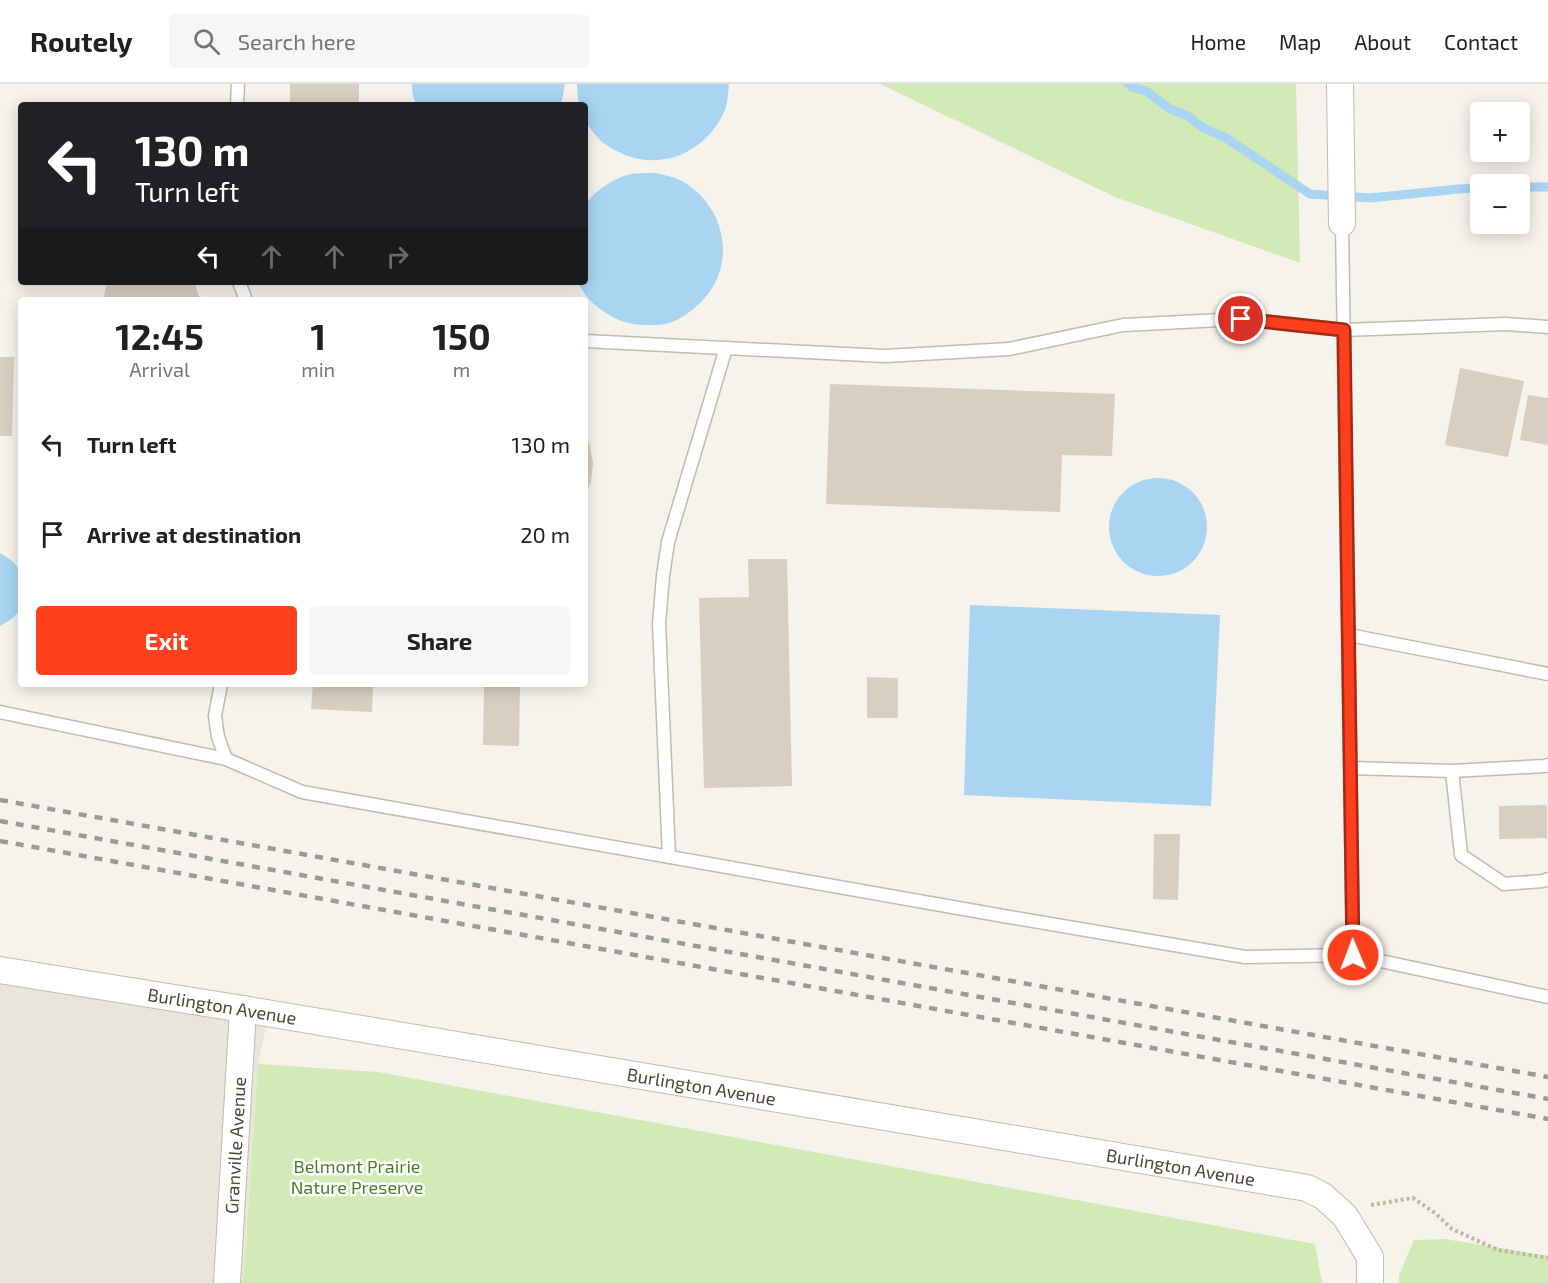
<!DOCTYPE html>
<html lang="en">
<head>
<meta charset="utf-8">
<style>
	body { margin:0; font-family:"Exo 2",sans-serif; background:#f6f6f6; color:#202124; height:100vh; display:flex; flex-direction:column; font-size:22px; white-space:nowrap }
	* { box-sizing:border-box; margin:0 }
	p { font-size:20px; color:#757577 }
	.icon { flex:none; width:33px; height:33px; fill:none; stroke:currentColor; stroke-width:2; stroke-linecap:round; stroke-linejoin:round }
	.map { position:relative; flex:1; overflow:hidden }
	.drawer { position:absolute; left:18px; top:213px; width:570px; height:390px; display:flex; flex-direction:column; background:#fff; border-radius:6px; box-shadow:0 3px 15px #0003 }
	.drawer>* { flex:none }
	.top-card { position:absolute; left:18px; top:18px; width:570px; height:183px; border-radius:6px; box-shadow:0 3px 15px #0003; background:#202124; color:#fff; overflow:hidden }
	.fabs { position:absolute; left:1470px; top:18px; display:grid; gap:12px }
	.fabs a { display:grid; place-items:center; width:60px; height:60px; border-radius:6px; background:#fff; box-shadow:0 3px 15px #0003; font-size:30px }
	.pin { position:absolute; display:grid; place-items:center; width:51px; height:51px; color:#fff; margin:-26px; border:3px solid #fff; border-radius:50%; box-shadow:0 2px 6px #0007 }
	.me { position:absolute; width:66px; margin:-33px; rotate:359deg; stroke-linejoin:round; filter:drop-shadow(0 0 4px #0008) }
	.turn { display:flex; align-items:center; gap:21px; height:126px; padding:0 18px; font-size:27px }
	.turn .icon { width:78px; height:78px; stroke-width:2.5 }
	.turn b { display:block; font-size:42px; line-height:51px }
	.lanes { display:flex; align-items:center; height:57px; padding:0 18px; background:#0003; justify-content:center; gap:30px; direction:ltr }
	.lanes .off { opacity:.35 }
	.eta { display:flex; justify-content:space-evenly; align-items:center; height:102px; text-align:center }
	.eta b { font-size:36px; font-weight:700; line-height:42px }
	.action { display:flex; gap:12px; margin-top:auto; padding:12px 18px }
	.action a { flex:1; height:69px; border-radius:6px; background:#fc3f1d; color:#fff; font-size:24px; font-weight:700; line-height:69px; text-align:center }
	.action a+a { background:#f6f6f6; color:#202124 }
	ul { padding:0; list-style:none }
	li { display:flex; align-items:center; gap:18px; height:90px; padding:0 18px }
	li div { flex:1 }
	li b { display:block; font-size:22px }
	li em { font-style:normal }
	header { display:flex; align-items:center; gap:36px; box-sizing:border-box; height:84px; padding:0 30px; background:#fff; border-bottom:2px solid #e0e0e0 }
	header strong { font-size:28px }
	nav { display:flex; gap:33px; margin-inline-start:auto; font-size:21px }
	.search { width:420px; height:54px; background:#f6f6f6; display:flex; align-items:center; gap:15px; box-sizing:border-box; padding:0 21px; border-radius:6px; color:#757577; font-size:22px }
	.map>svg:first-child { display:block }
	.residential { fill:#eae5da }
	.green { fill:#d2eab5 }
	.water { fill:#a9d4f2 }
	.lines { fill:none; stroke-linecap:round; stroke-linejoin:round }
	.stream { stroke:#a9d4f2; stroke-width:9 }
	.building { fill:#d8cfc1 }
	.lane-casing { stroke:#c2bbae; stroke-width:15 }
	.street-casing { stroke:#c2bbae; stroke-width:28 }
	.path { stroke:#c4b79f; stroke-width:4; stroke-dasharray:3 3; stroke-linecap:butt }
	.lane { stroke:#fff; stroke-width:12 }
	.street { stroke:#fff; stroke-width:26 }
	.rail { stroke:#9a9a9a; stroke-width:4.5; stroke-dasharray:8 8; stroke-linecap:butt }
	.route-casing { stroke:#a42913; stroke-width:15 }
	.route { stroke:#fc3f1d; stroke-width:10 }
	.labels { text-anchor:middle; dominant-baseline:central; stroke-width:5; stroke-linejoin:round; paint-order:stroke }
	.street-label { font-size:18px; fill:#4b4439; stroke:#fff }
	.park-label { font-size:18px; fill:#4a7f2a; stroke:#fff }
</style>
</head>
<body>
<header>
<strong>Routely</strong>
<div class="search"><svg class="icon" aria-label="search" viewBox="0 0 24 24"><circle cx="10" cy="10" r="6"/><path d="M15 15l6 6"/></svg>Search here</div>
<nav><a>Home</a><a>Map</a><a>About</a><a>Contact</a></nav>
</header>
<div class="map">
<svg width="1548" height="1199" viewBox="0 0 1548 1199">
	<rect width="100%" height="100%" fill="#f6f3ec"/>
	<!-- residential -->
	<polygon class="residential" points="0,899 266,942 258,980 243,1199 0,1199"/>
	<!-- green -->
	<g class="green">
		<polygon points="880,0 1296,0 1300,179 1115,113"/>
		<polygon points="258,980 378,988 1315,1160 1322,1199 243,1199"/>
		<polygon points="1445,1155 1548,1172 1548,1199 1399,1199 1399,1191 1414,1156"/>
	</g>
	<!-- water -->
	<g class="water">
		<polygon points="412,0 565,0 561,21 416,21 412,7"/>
		<path d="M577,0h152c-1,7 -1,16 -3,23 -4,12 -12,23 -20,31 -29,28 -69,29 -101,6 -8,-5 -13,-14 -19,-21l-1,-4v-14h-5l-2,-6z"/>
		<path d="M655,89c9,2 19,4 27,8 44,25 56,84 19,121 -9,9 -21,18 -35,22 -4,1 -9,1 -13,1 -16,1 -31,-2 -44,-10 -13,-8 -25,-18 -31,-33h7v-77c10,-15 28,-26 45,-31 8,-1 17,-1 25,-1z"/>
		<circle cx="1158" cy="443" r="49"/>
		<path d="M0,469c20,12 21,16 21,39 0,20 -3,24 -21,34z"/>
		<polygon points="970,521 1220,531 1211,722 964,711"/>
	</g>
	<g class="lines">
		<!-- stream -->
		<g class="stream">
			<polyline points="1128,0 1132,3 1146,7 1170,25 1188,32 1202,43 1226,54 1310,110 1370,114 1459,105 1480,104"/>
			<polyline points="1520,103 1548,103"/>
		</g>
	</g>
	<!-- building -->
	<g class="building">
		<rect x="290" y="0" width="69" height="21"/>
		<polygon points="108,198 194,198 199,212 198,216 103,216 106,203"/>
		<polygon points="0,273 14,273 12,352 0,352"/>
		<polygon points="1460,284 1524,297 1508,373 1445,361"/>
		<polygon points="830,300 1115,310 1112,372 1062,371 1060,428 826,420"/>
		<polygon points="1528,311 1548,314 1548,361 1520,356"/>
		<polygon points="585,353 589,359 593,378 591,398 585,410"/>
		<polygon points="748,475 787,475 792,702 704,704 699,514 749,513"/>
		<polygon points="867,593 898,594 898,634 867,634"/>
		<polygon points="313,600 373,600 372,628 311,625"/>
		<polygon points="484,600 520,600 519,662 483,661"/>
		<polygon points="1547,721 1547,754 1499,755 1499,722"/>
		<polygon points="1154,750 1180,750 1178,816 1153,815"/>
	</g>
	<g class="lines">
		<!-- lane casing -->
		<g class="lane-casing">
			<g id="lane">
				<polyline points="237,21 238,0"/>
				<polyline points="1342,139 1353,871"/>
				<polyline points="239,198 246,216"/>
				<polyline points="585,257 885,272 1009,265 1123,241 1241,235 1344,246 1506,240 1548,243"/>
				<polyline points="1349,551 1548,590"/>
				<polyline points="221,600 215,632 218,653 226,675"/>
				<polyline points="0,628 226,675 302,708 1009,833 1245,873 1353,871 1548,913"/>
				<polyline points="1351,684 1452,687 1545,682 1548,681"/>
				<polyline points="1452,687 1461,771 1504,800 1543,797 1548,795"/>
				<polyline points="669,773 659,539 663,492 668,458 726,264"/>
			</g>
		</g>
		<!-- street casing -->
		<g class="street-casing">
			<g id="street">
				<polyline points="1340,0 1342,139"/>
				<path id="s1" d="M0,886l243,39 1064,179 16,8 22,20 25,41v26"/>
				<path id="s2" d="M227,1199l16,-274"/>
			</g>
		</g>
		<!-- path -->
		<polyline class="path" points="1371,1121 1413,1114 1435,1129 1452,1145 1498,1166 1548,1174"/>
		<!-- lane -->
		<use href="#lane" class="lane"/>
		<!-- street -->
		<use href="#street" class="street"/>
		<!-- rail -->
		<g class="rail">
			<polyline points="0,716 1548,993"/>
			<polyline points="0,737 1548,1015"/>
			<polyline points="0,757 1548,1035"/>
		</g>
	</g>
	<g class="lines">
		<!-- route casing -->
		<g class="route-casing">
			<polyline id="route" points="1241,235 1344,246 1353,871"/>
		</g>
		<!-- route -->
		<use href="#route" class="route"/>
	</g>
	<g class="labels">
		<!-- street labels -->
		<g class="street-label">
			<text stroke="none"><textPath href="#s1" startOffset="225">Burlington Avenue</textPath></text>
			<text stroke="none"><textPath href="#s1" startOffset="711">Burlington Avenue</textPath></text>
			<text stroke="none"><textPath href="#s2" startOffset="138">Granville Avenue</textPath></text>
			<text stroke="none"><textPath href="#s1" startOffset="1197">Burlington Avenue</textPath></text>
		</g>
		<!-- park labels -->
		<g class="park-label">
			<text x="357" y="1082">Belmont Prairie<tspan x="357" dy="21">Nature Preserve</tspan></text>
		</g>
	</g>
</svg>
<div class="fabs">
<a>+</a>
<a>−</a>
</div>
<div class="pin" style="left:1241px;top:235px;background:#d93025"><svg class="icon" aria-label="arrive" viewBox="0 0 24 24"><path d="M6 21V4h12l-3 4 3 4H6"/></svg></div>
<svg class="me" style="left:1353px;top:871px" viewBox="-20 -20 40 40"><circle r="17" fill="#fc3f1d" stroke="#fff" stroke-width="3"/><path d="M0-11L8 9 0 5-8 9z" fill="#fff"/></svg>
<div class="top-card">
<div class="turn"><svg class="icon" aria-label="left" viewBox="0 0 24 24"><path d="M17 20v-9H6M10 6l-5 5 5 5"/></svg><div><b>130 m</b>Turn left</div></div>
<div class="lanes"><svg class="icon" aria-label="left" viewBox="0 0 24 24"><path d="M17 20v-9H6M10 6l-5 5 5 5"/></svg><svg class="icon off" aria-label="ahead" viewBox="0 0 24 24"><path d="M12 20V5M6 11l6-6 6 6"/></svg><svg class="icon off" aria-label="ahead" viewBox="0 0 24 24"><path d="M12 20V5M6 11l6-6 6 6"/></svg><svg class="icon off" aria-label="right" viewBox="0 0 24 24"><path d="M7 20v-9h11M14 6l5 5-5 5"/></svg></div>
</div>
<section class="drawer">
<div class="eta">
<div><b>12:45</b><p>Arrival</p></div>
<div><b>1</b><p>min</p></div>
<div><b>150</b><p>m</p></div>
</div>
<ul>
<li><svg class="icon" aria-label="left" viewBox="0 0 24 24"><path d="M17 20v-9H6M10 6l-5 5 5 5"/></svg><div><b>Turn left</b></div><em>130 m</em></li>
<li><svg class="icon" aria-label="arrive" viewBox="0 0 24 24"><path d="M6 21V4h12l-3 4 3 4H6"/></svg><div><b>Arrive at destination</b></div><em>20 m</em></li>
</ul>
<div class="action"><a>Exit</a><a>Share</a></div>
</section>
</div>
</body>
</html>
